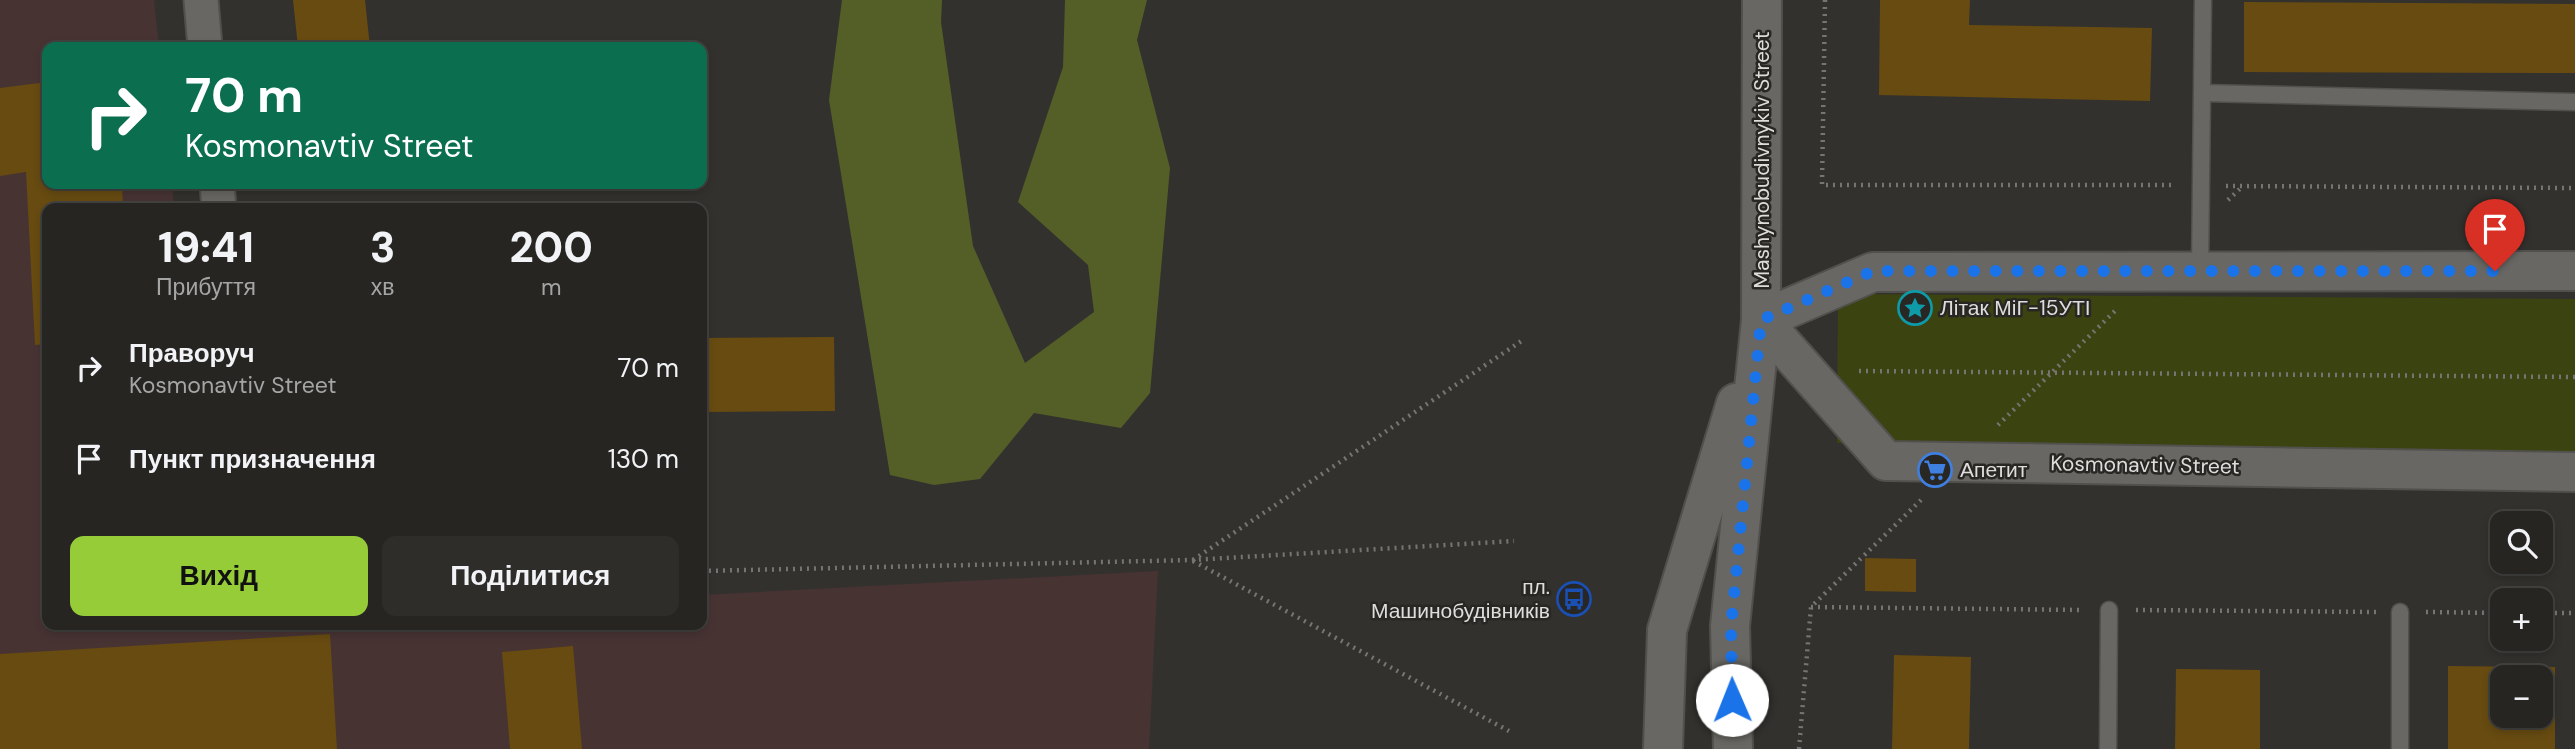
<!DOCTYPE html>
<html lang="uk">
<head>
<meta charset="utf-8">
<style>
	body { margin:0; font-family:"DM Sans",sans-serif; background:#2e2d2a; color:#f1f3f6; height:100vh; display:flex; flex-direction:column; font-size:26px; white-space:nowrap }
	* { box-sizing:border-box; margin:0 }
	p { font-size:23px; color:#a4a5a5 }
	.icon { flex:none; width:38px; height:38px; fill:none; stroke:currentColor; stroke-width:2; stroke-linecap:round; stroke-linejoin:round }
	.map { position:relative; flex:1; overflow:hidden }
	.sheet { position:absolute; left:42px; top:203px; width:665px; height:427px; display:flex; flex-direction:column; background:#262522; border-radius:14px; box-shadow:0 4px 10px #0003,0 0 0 2px #424240 }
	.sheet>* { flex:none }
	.hud { position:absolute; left:42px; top:42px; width:665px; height:147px; border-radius:14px; box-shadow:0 4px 10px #0003,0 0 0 2px #424240; background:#0b6e4f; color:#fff; overflow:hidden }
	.tools { position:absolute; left:2490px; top:511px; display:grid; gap:14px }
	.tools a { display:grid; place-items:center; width:63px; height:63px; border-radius:14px; background:#262522; box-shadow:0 4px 10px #0003,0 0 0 2px #424240; font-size:35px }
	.pin { position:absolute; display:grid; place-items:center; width:60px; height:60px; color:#fff; margin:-72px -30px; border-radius:50% 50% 50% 0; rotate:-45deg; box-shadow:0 0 7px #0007 }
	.pin .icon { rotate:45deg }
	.me { position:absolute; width:77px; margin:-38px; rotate:359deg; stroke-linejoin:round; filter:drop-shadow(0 0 5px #0008) }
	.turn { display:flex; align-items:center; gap:24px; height:147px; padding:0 28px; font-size:32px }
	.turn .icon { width:91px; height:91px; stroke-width:2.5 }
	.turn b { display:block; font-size:49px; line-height:60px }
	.eta { display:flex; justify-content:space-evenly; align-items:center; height:119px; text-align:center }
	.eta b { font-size:42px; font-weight:800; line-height:49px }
	.primary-button { display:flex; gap:14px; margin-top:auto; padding:14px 28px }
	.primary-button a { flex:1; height:80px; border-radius:14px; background:#97cc39; color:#111; font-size:28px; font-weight:800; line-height:80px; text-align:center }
	.primary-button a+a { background:#2e2d2a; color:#f1f3f6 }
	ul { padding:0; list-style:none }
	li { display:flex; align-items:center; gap:21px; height:91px; padding:0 28px }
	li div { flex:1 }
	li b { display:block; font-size:26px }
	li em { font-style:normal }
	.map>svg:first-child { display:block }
	.industrial { fill:#483333 }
	.green { fill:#3b4410 }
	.forest { fill:#535f27 }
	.building { fill:#674b11; fill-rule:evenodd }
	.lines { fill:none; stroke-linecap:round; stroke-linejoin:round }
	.lane-casing { stroke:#52504d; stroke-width:19 }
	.street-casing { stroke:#52504d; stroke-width:37 }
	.secondary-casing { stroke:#52504d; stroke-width:42 }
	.path { stroke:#777573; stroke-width:4.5; stroke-dasharray:2 5; stroke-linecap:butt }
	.lane { stroke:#696763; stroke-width:16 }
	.street { stroke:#696763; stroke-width:33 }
	.secondary { stroke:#696763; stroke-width:38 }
	.route { stroke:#1a73e8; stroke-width:12; stroke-dasharray:0 21.6 }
	.labels { text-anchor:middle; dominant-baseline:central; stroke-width:5; stroke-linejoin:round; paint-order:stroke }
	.street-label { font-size:21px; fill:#dedddb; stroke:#292724 }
	.poi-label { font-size:21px; fill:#dedddb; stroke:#292724; text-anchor:start }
</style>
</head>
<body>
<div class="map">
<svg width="2575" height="749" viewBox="0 0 2575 749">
	<rect width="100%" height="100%" fill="#33312e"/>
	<!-- industrial -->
	<polygon class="industrial" points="0,0 154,0 159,47 47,47 47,184 172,184 174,208 47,208 47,625 702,625 702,595 1158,571 1149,749 0,749"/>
	<!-- green -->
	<polygon class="green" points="1838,294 2575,299 2575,452 1837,443"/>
	<!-- forest -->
	<polygon class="forest" points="842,0 942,0 941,22 973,246 1025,363 1094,312 1088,265 1018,202 1063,67 1065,0 1147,0 1137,40 1170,168 1150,393 1121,428 1034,413 980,479 934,485 890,475 829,100"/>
	<!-- building -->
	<g class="building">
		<polygon points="293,0 365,0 370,47 298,47"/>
		<polygon points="1880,0 1970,0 1969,25 2152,28 2150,101 1879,95"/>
		<polygon points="2244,2 2575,4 2575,73 2244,72"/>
		<polygon points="47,82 47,184 122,184 123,208 47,208 47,344 35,345 26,172 0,176 0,88"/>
		<polygon points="834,337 835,411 703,412 703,338"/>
		<polygon points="1865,558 1916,559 1916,592 1865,591"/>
		<polygon points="330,634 337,749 0,749 0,654"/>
		<polygon points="573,646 582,749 510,749 502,652"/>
		<polygon points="1894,655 1971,657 1969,749 1892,749"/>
		<path d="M2448,666l107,1v82h-107zM2502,677h39v39h-39z"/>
		<polygon points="2176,669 2260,670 2260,749 2175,749"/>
	</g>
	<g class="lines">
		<!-- lane casing -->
		<g class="lane-casing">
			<g id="lane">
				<polyline points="2203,93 2575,102"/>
				<polyline points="2200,272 2203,0"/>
				<polyline points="2108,749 2109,610"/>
				<polyline points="2400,749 2400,612"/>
			</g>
		</g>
		<!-- street casing -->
		<g class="street-casing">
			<g id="street">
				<polyline points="201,0 205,47"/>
				<polyline points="217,184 219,208"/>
			</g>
		</g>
		<!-- secondary casing -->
		<g class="secondary-casing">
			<g id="secondary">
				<polyline points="1761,320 1886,461 2575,472"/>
				<polyline points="1761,320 1873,272 2575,271"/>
				<polyline points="1663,749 1667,630 1736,403"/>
				<polyline points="1733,749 1730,626 1761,320 1762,0"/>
			</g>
		</g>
		<!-- path -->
		<g class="path">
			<polyline points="1825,0 1822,185 2175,185"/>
			<polyline points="2226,186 2575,188"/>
			<polyline points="2228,200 2242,187"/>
			<polyline points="1859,371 2575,377"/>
			<polyline points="1998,425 2117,309"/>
			<polyline points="1193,560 1523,340"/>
			<polyline points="1193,561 1509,731"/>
			<polyline points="702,571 1192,560 1514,541"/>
			<polyline points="1811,607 2082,610"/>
			<polyline points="2136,610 2376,612"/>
			<polyline points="2426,612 2502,613"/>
			<polyline points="2541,613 2575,613"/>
			<polyline points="1799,749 1811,607 1921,500"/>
		</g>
		<!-- lane -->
		<use href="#lane" class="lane"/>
		<!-- street -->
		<use href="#street" class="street"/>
		<!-- secondary -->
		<use href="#secondary" class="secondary"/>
	</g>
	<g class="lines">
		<!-- route -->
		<polyline class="route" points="1732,700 1731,626 1761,320 1873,271 2495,271"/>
	</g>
	<!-- icons -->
	<defs>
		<g id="sight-ring" transform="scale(1.75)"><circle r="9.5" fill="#292724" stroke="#0f9aa8" stroke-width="1.5"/><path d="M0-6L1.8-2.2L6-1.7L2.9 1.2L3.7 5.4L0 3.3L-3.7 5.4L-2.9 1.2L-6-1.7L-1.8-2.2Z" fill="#0f9aa8"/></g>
		<g id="supermarket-ring" transform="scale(1.75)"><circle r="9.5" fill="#292724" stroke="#3f7fe0" stroke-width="1.5"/><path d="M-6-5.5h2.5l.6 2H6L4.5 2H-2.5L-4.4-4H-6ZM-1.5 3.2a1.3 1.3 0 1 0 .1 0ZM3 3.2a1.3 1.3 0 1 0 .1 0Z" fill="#3f7fe0"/></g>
		<g id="bus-ring" transform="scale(1.75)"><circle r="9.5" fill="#292724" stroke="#1a4fb4" stroke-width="1.5"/><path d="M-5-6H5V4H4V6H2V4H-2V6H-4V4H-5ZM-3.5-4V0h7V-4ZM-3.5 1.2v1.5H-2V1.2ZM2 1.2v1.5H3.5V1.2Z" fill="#1a4fb4"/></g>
	</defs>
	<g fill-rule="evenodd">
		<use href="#sight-ring" x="1915" y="308"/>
		<use href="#supermarket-ring" x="1935" y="470"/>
		<use href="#bus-ring" x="1574" y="599"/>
	</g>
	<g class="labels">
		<!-- street labels -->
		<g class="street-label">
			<text transform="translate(1762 160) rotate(-90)">Mashynobudivnykiv Street</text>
			<text transform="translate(2145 465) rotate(1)">Kosmonavtiv Street</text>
		</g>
		<!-- poi labels -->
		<g class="poi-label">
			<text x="1940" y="308">Літак МіГ-15УТІ</text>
			<text x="1960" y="470">Апетит</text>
			<text x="1550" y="587" text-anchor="end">пл.<tspan x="1550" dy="24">Машинобудівників</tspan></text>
		</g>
	</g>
</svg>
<div class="tools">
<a><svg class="icon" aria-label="search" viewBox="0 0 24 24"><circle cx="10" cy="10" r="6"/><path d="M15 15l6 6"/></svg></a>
<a>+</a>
<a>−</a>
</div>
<div class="pin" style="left:2495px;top:271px;background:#d93025"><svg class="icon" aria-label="arrive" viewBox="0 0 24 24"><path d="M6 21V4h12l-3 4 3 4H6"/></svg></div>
<svg class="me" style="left:1732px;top:700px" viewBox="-20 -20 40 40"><circle r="19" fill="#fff"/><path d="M0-13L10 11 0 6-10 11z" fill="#1a73e8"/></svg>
<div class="hud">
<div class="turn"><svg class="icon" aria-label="right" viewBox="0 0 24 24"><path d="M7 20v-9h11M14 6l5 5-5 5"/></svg><div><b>70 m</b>Kosmonavtiv Street</div></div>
</div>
<section class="sheet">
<div class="eta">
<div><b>19:41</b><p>Прибуття</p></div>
<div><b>3</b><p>хв</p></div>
<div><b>200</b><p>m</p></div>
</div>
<ul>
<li><svg class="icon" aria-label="right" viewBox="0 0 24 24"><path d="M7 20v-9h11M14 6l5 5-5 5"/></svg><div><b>Праворуч</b><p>Kosmonavtiv Street</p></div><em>70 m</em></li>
<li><svg class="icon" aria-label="arrive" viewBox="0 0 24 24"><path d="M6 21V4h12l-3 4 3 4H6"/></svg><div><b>Пункт призначення</b></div><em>130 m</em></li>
</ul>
<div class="primary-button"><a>Вихід</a><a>Поділитися</a></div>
</section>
</div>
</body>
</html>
